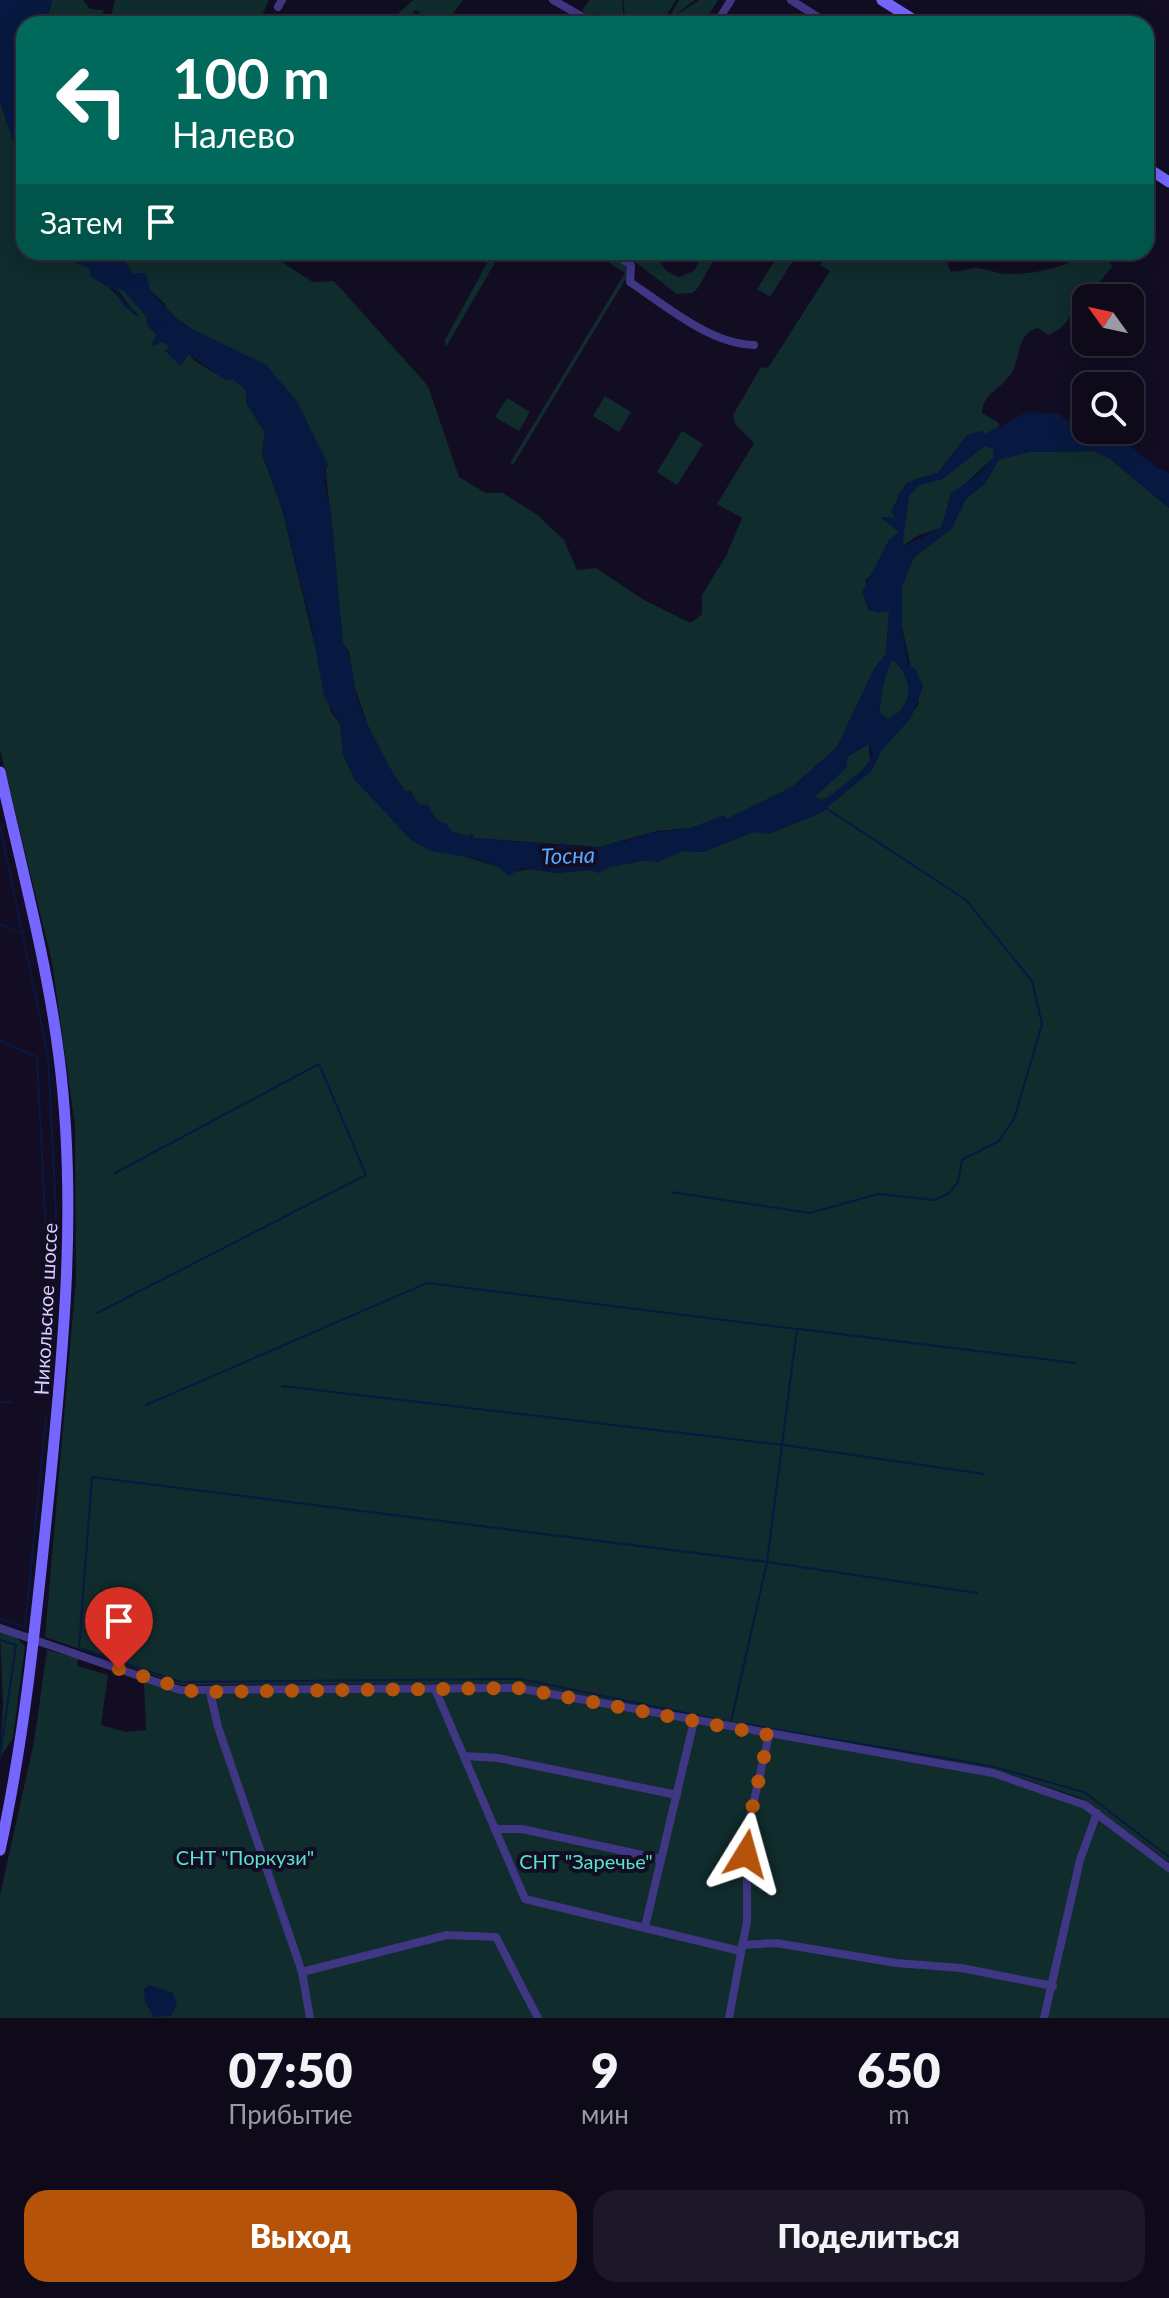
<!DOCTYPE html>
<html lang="ru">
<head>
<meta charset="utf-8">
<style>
	body { margin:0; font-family:Lato,sans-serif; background:#1c1827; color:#f1f3f6; height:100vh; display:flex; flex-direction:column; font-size:30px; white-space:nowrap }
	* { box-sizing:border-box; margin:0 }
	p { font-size:26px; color:#9b9aa2 }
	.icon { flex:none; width:44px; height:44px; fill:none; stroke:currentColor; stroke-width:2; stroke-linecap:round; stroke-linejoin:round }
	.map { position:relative; height:2018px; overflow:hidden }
	.drawer { display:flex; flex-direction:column; background:#0e0a1a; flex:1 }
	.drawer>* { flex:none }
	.hud { position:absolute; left:16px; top:16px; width:1138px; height:244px; border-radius:24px; box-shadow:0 4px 20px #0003,0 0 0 2px #2e2b39; background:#00695c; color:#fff; overflow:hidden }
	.needle { width:52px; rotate:303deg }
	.tools { position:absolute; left:1072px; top:284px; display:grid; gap:16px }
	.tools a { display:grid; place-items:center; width:72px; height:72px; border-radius:16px; background:#0e0a1a; box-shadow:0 4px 20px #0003,0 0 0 2px #2e2b39; font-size:40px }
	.pin { position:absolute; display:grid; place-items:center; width:68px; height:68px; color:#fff; margin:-82px -34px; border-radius:50% 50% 50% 0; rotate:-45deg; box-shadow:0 0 8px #0007 }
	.pin .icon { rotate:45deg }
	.me { position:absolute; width:88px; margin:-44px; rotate:8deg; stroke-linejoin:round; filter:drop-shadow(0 0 6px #0008) }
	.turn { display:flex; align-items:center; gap:28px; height:168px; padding:0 24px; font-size:36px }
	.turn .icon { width:104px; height:104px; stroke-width:2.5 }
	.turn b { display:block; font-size:56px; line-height:68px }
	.then { display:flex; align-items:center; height:76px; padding:0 24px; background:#0003; gap:16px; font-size:30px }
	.eta { display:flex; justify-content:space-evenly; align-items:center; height:136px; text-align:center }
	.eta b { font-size:48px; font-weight:800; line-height:56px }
	.primary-button { display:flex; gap:16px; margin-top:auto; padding:16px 24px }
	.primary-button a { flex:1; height:92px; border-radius:24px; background:#b45309; color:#fff; font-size:32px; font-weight:800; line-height:92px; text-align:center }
	.primary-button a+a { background:#1c1827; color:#f1f3f6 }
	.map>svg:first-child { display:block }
	.green { fill:#102c2d }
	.water { fill:#081941; fill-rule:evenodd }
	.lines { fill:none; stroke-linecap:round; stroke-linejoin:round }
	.stream { stroke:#081941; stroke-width:2 }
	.river { stroke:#081941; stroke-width:14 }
	.minor { stroke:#3f3783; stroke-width:8 }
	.secondary { stroke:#7566ff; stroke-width:11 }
	.route { stroke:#b45309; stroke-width:14; stroke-dasharray:0 25.2 }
	.labels { text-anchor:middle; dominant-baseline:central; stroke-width:8; stroke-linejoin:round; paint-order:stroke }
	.street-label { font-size:20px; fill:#d8cfff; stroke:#120d23 }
	.park-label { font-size:20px; fill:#58e2ca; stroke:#120d23 }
	.water-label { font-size:22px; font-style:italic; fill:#5da8ff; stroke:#120d23 }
</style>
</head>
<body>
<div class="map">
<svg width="1169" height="2018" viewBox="0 0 1169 2018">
	<rect width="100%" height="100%" fill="#120d23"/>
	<!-- green -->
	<g class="green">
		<polygon points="52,0 83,0 90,9 104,10 99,24 46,24"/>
		<polygon points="115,0 269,0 258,24 109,24"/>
		<polygon points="413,0 463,0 445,24 415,24 420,12 415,10 406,24 387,24"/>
		<polygon points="590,0 622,0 624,24 600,24 601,17 596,13 586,15 582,10"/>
		<polygon points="623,0 676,0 661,24 626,24"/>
		<polygon points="679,0 695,0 672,17 700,0 718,0 703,24 665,24"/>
		<path d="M0,102l20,58 -3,19 7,-3v29l-6,-6 3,-7 -7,6 10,27v27h48l61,59 -16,-23 1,-3 16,8 -1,-5 14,15v22l10,10 -3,10 8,-4 8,6 -4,4 13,12 10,-9c7,11 26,17 36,26l9,-1 12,12v12l19,29 -3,22 20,55 49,203 9,12 7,40 8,16 76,71h17l65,21 22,-4 20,5 37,-3 6,3 11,-6 38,-7 11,2 24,-11 21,1 50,-20 67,-19 52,-43 8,-18 39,-48 -17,-77v-41l12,-29 37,-28 15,-30 20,-17 13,-23 31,-7 64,-1 15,7 60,50v1354l-88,-64 -72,-24 -44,-10 -447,-80 -337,1 -136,-48 31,-359 -1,-152 -23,-164 -52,-212z"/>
		<path d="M118,252h148l47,30 21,-1 94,105 31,91 27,16h17l33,21 28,26 13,30 19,-2 48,32 47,23 11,-9v-19l24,-39 16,-38 -25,-14 37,-61 -19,-19 -2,-9 28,-48 7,1 62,-97 -10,-6 8,-13h111l8,9 3,10c9,2 15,-2 24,-3 10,0 21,5 32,6 22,0 63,-4 76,-22h14l17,14 -52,62 -12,7 -11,-7c-22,5 -17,31 -27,46 -11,16 -27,18 -29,39l16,9 2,6 -16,7 -1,-4 -16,4 -29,38 -22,6 -18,16 -3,23h-14l19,14 -11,8 -13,31 -11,9 12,32 12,-1 -3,43 -12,15 -37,78 -45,40 -66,33 -2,-4 -33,12 -34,3 -58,16 -125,-9 -22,-6 -47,-40 -10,-14 -27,-52 -15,-44 -4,-30 -6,-8 -18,-182 -23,-51 -36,-46 -64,-29 -34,-23 -3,-9 -33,-31z"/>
		<polygon points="493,252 501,252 446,347 445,340"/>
		<polygon points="592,252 606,252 628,266 628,275 513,465 510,463 625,273"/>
		<polygon points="622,252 654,252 666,271 679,277 694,271 704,252 718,252 698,288 692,293 677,294"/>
		<polygon points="780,252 796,256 770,297 757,289"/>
		<polygon points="605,396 631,412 619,432 593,416"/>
		<polygon points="507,398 530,412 519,431 495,417"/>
		<polygon points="682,431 703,444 677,485 657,472"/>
		<polygon points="985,446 993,449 994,457 956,492 941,528 919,535 902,546 909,496 919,485 942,479"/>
		<path d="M893,660c21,18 22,47 -5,59l-8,-6c-1,-12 5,-44 13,-53z"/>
		<path d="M869,744l1,16c-11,16 -30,35 -50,40l-5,-4 31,-28 2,-12z"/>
		<polygon points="0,1632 16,1637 25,1646 13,1738 0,1758 3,1703"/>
		<polygon points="47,1650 80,1659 77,1661 78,1666 108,1675 101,1725 126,1732 146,1730 144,1684 147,1679 180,1690 518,1688 993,1773 1067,1796 1169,1868 1169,2018 0,2018 0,1895 34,1742"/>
	</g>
	<!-- water -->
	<g class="water">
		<polygon points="0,0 52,0 46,24 24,24 24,176 17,179 20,160 0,102"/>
		<path d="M72,252h46l14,21h14l5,19 31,32 84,41 30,35 33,66 -5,3 3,9 -3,3 7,30 12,133c9,13 10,33 13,48 5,25 34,79 49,99h6l7,13 10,1 11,18h7l6,9 16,4 4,-3 2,5 85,7 3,-3 2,4c17,3 44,3 58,-7l2,3 26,-9 41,-5 33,-13 2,4 66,-32 45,-40 37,-78 12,-15 3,-43h-20l-7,-19 27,-52 10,-8 -19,-15 15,1 -4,-7 15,-28 32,-10 29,-38 16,-4 2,3 42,-22 32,2 5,5 22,7v4h25l46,38 12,5v35l-60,-50 -15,-7 -64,1 -31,7 -13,23 -20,17 -15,30 -37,28 -12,29v41l6,37 8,6 7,17 -12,31 -31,34 -8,18 -51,43 -52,21 -16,-2 -50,20 -21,-1 -25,11 -10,-2 -38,7 -11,6 -6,-3 -37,3 -33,-5 -14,8 -8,-8 -21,-9 -48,-8 -20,-11 -56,-60 -12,-25 -3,-31 -16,-28 -13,-72 -29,-115 -20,-55 3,-22 -19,-29v-12l-12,-12 -9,1 -36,-26 -8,12 -16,-15 4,-4 -6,-6 -9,5 -2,-3 5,-8 -10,-10c1,-15 1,-28 -13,-36v6l-17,-7 7,13 15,14 -3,1 -13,-11 -7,-13 -26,-16v-8l-19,-7zM985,446l8,3 1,8 -16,18 -27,18 -10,35c-5,3 -36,18 -39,18l7,-50 10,-11 23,-6zM893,660c21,17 22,47 -5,59l-8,-6c-1,-11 5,-44 13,-53zM869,744l4,10 -9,15 -37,29 -7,2 -5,-4 31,-28 2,-12z"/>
		<polygon points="149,1985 173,1993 177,2005 171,2016 154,2017 145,2002 144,1989"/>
	</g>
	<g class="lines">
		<!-- stream -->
		<g class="stream">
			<polyline points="0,826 48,1056 57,1232"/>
			<polyline points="0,924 22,933"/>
			<polyline points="0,1041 37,1057 47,1254 55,1288 47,1391"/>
			<polyline points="671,1192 810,1213 878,1194 935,1200 948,1194 958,1182 962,1160 999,1141 1014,1119 1042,1024 1032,981 966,900 823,806"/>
			<polyline points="97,1313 366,1175 319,1064 115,1173"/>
			<polyline points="799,1329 1075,1363"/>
			<polyline points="282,1386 784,1445 984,1474"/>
			<polyline points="0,1402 12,1402"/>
			<polyline points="146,1405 427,1283 797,1329 767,1562 731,1722"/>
			<polyline points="0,1619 25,1627 46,1418"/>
			<polyline points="0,1640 16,1645 0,1756"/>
			<polyline points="724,1721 521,1679 181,1682 79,1648 92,1477 767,1562 977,1593"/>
			<polyline points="745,1724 991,1766 1084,1792 1169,1857"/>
		</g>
		<!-- river -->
		<polyline class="river" points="98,252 159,320"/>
		<!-- minor -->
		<g class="minor">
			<polyline points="553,0 595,24"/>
			<polyline points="791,0 829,24"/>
			<polyline points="278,7 282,0"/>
			<polyline points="716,24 731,0"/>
			<path d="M611,252l20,13 -1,17c36,24 80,62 124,63"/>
			<polyline points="0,1628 180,1690 518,1688 993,1773 1085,1805 1169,1868"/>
			<polyline points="435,1689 525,1899 740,1951"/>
			<polyline points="210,1692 218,1727 302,1972 310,2018"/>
			<polyline points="464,1756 498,1758 677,1795"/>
			<polyline points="495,1829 522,1829 661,1859"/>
			<polyline points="645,1927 694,1721"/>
			<polyline points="742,1945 776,1943 896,1963 961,1968 1053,1986"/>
			<polyline points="302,1972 447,1935 496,1937 538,2018"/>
			<polyline points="729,2018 747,1921 747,1831 769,1735"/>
			<polyline points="1044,2018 1080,1860 1097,1813"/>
		</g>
		<!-- secondary -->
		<g class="secondary">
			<polyline points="882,0 920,24"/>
			<polyline points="1146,167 1169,182"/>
			<path d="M0,772c21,94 47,189 59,285 19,148 4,298 -11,446 -12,116 -23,233 -48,347"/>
		</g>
	</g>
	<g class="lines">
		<!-- route -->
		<polyline class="route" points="119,1669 195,1692 518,1688 769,1735 747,1831 746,1854"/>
	</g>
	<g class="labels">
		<!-- street labels -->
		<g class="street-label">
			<text transform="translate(45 1309) rotate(-87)">Никольское шоссе</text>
		</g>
		<!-- park labels -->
		<g class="park-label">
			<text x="245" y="1857">СНТ "Поркузи"</text>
			<text x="586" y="1861">СНТ "Заречье"</text>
		</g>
		<!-- water labels -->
		<g class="water-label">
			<text transform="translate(568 855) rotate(-2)">Тосна</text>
		</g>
	</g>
</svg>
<div class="tools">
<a><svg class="needle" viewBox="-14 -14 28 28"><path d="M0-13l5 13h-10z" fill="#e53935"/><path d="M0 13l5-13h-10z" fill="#9b9aa2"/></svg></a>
<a><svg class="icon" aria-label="search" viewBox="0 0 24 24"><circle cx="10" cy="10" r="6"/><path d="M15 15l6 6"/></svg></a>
</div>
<div class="pin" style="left:119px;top:1669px;background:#d93025"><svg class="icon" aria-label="arrive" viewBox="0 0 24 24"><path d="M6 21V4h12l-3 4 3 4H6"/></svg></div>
<svg class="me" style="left:746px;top:1854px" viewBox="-20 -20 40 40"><path d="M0-17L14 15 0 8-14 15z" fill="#b45309" stroke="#fff" stroke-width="4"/></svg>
<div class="hud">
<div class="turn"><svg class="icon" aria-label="left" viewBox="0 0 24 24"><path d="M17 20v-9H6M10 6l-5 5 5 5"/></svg><div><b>100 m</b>Налево</div></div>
<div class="then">Затем<svg class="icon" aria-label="arrive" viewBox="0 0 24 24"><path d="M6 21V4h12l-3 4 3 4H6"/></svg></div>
</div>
</div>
<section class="drawer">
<div class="eta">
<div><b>07:50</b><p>Прибытие</p></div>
<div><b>9</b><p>мин</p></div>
<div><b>650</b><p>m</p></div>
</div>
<div class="primary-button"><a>Выход</a><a>Поделиться</a></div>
</section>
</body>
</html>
